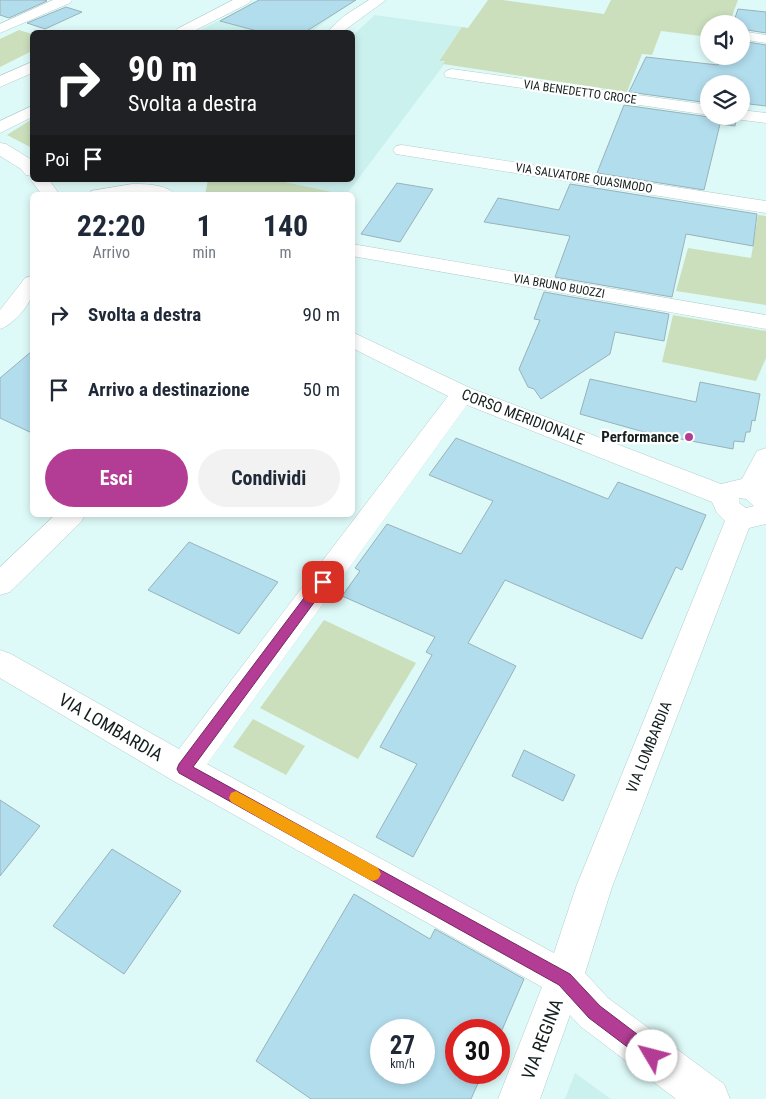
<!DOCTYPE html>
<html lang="it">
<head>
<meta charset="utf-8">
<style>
	body { margin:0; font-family:"Roboto Condensed",sans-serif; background:#f2f2f3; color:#1f2937; height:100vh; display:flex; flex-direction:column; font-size:19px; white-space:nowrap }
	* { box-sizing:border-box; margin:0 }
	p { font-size:16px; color:#747a83 }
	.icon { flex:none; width:28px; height:28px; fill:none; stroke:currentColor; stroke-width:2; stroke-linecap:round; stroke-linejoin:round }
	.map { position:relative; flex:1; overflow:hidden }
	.details { position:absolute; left:30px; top:192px; width:325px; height:325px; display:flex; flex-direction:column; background:#fff; border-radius:8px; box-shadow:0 2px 8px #0003 }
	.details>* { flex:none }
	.top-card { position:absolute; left:30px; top:30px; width:325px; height:152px; border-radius:8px; box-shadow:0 2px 8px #0003; background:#202124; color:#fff; overflow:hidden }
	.fabs { position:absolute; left:700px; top:15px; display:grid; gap:10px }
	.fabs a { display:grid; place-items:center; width:50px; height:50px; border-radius:50%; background:#fff; box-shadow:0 2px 8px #0003; font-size:25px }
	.speed { position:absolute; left:370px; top:1019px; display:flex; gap:10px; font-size:25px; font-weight:700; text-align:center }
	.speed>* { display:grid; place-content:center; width:65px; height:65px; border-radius:50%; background:#fff; box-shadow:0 2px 8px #0003; line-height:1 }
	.speed small { font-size:12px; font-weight:400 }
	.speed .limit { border:8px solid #d22; background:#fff; color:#111 }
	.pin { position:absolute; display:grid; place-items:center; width:42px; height:42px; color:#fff; margin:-21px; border-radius:10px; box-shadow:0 2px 8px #0006 }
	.me { position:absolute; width:55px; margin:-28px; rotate:307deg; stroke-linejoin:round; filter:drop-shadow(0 0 4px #0008) }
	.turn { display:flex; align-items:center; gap:18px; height:105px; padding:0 15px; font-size:22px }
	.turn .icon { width:65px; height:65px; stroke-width:2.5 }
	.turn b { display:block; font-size:35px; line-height:42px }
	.then { display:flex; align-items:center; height:48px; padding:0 15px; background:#0003; gap:10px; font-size:19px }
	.eta { display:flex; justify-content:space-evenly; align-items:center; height:85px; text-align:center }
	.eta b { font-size:30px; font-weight:700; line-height:35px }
	.primary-button { display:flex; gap:10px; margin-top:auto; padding:10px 15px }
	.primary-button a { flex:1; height:58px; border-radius:30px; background:#b33d94; color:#fff; font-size:20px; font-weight:700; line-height:58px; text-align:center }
	.primary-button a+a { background:#f2f2f3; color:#1f2937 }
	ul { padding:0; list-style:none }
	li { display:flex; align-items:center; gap:15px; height:75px; padding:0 15px }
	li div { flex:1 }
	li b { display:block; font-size:19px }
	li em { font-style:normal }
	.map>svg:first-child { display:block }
	.built { fill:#cbf1ee }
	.green { fill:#cbdfbd }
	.building { fill:#b2dded; stroke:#99b2ba; fill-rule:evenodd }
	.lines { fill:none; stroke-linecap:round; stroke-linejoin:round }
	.minor-casing { stroke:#b1cccb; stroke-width:1 }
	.minor { fill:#fff; fill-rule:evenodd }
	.route { fill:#b33d94; stroke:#742860 }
	.slow { fill:#f59e0b }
	.poi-dot { fill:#b33d94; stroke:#fff; stroke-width:2 }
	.labels { text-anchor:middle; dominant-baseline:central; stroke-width:4.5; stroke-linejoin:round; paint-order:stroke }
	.far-street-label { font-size:12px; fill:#141f1e; stroke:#fff }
	.street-label { font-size:15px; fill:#141f1e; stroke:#fff }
	.poi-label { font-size:15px; font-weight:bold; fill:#141f1e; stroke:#fff; text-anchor:end }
	.near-street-label { font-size:18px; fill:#141f1e; stroke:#fff }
</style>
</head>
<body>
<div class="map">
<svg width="766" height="1099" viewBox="0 0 766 1099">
	<rect width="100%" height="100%" fill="#defaf8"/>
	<!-- built -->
	<g class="built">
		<polygon points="258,0 319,0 342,9 311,32 197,32"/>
		<polygon points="375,15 462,27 439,60 446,62 346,195 276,180 352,180 353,35"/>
		<polygon points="575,1073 611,1099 565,1099"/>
	</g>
	<!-- green -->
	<g class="green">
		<polygon points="488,0 502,0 604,14 611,0 738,0 729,24 709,24 709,37 661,31 652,55 642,54 627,92 443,64 445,61 439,61 462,27 468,28"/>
		<polygon points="19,30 32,34 32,51 0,67 0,39"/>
		<polygon points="32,119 32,148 7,135"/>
		<polygon points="208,180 276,180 346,195 205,195"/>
		<polygon points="758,215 766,216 766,305 676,291 688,248 751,258"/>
		<polygon points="673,315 766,331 766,358 756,381 662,362"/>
		<polygon points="324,620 416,663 358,759 260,708"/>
		<polygon points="253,719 305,746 286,775 233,747"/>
	</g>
	<!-- building -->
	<g class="building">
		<polygon points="0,0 44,0 47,1 9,18 0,15"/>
		<polygon points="259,0 356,0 305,32 261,32 220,21"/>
		<polygon points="66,7 82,12 45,29 27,23"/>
		<polygon points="738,9 766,12 766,33 741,29 741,24 733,24"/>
		<polygon points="741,41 766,45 766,106 741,103 741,84 709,84 709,103 629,92 646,57 718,65 720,56 741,56"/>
		<polygon points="624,105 709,117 732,116 736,121 735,126 720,124 704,190 597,173"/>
		<polygon points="397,183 433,189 400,242 361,234"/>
		<polygon points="570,184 757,214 753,246 686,234 672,297 555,277 570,236 484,222 498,198 559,210"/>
		<polygon points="544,292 669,314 664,341 615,332 610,354 541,399 534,389 528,387 519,369 540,320 534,319"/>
		<polygon points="32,351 32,433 0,418 0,378"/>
		<polygon points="590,379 696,402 700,382 760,394 755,421 752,420 750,432 746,432 744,442 734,441 733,449 644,432 580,414"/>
		<polygon points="456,438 608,499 618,482 706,515 682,570 676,567 642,639 505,580 468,643 516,666 413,857 376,837 417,764 380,747 432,655 426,652 435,637 342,596 360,571 355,568 387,524 461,554 493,501 429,475"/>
		<polygon points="189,542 278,582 239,634 148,590"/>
		<polygon points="524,750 575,775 563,801 512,776"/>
		<polygon points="0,800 40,826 0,876"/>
		<polygon points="112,849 181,891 124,974 53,926"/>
		<path d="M354,894l76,45 5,-10 89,50 -25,58v-7h-43v42h27l-12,27h-160l-55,-38zM381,1030h43v42h-43z"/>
	</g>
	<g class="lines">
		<!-- minor casing -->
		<g class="minor-casing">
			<g id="minor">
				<polygon points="53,0 72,0 70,3 0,33 0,24"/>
				<polygon points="233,0 251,0 249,3 192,32 175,32 177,29"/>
				<polygon points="369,0 386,0 342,32 327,32 344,16"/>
				<polygon points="741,31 766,35 766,43 741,39"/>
				<polygon points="32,62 32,73 0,87 0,76"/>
				<polygon points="452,69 709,105 709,115 446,77 444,74 446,71"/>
				<polygon points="32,106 32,117 0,133 0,121"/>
				<polygon points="741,110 766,113 766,123 735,119 734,116 741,116"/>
				<polygon points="0,143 6,144 32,160 32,176 26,175 21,169 0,156"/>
				<polygon points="402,145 766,201 766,213 396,154 393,150 396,146"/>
				<polygon points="32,178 32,180 49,180 60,195 42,195 31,180"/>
				<path d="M132,184c12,0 36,0 43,11h-86l2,-4z"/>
				<polygon points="352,244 766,315 766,329 352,256"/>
				<path d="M32,276c1,5 2,14 0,19 -3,12 -21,31 -32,34v-19l25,-32z"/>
				<path d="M352,332l118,56 251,96 21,-5 15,-28 9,-3v76l-17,4 -137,359 -27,86 23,25 116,86 6,15h-54l-96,-73 -10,-11 -30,84h-42l44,-112 -370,-207 -172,-102v-28l11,4 168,95 269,-353 -96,-48zM467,405l245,97 5,11 8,8 -149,366 -22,66 -347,-189zM739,498l7,1 8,7 -8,2 -7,-5z"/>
				<polygon points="55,515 85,515 81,522 10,592 0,595 0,567"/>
			</g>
		</g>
		<!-- minor -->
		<use href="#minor" class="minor"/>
	</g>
	<!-- route -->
	<polygon class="route" points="323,577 327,578 329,582 327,585 193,767 570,974 600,1006 658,1050 660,1056 658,1061 652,1064 646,1061 589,1018 559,985 179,773 177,769 179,764 319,578"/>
	<!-- slow -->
	<polygon class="slow" points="236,791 378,868 381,874 378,879 373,881 368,879 231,802 229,798 231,793"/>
	<!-- markers -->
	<circle class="poi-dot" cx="689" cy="437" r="5"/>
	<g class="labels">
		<!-- far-street labels -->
		<g class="far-street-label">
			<text transform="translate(580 92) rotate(8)">VIA BENEDETTO CROCE</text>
			<text transform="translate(584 178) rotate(9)">VIA SALVATORE QUASIMODO</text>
			<text transform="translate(559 286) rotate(10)">VIA BRUNO BUOZZI</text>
		</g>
		<!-- street labels -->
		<g class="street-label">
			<text transform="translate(523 417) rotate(21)">CORSO MERIDIONALE</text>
			<text transform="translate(649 747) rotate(-68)">VIA LOMBARDIA</text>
		</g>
		<!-- poi labels -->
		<g class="poi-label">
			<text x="679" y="437">Performance</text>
		</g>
		<!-- near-street labels -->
		<g class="near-street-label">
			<text transform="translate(111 727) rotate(30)">VIA LOMBARDIA</text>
			<text transform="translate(542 1039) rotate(-69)">VIA REGINA</text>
		</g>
	</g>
</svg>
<div class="fabs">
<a><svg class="icon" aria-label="sound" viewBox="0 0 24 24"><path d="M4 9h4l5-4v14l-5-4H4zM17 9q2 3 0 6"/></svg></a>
<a><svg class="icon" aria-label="layers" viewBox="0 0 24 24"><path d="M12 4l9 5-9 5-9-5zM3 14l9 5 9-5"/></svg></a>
</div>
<div class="speed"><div>27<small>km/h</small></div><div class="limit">30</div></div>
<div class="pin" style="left:323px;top:582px;background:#d93025"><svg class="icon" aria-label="arrive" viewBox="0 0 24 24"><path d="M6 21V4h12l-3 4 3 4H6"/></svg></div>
<svg class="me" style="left:652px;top:1056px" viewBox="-20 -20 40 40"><circle r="19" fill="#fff"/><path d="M0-13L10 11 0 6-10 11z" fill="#b33d94"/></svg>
<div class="top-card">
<div class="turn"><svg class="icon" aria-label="right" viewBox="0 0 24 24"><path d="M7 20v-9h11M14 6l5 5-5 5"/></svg><div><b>90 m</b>Svolta a destra</div></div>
<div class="then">Poi<svg class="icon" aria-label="arrive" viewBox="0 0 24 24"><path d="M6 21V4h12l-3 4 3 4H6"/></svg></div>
</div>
<section class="details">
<div class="eta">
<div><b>22:20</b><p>Arrivo</p></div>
<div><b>1</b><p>min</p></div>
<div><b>140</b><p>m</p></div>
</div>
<ul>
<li><svg class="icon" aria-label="right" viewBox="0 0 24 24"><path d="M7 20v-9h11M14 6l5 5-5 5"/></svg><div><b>Svolta a destra</b></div><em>90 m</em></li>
<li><svg class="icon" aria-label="arrive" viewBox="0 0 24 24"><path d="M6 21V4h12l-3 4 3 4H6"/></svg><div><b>Arrivo a destinazione</b></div><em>50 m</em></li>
</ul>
<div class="primary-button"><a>Esci</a><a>Condividi</a></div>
</section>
</div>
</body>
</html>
